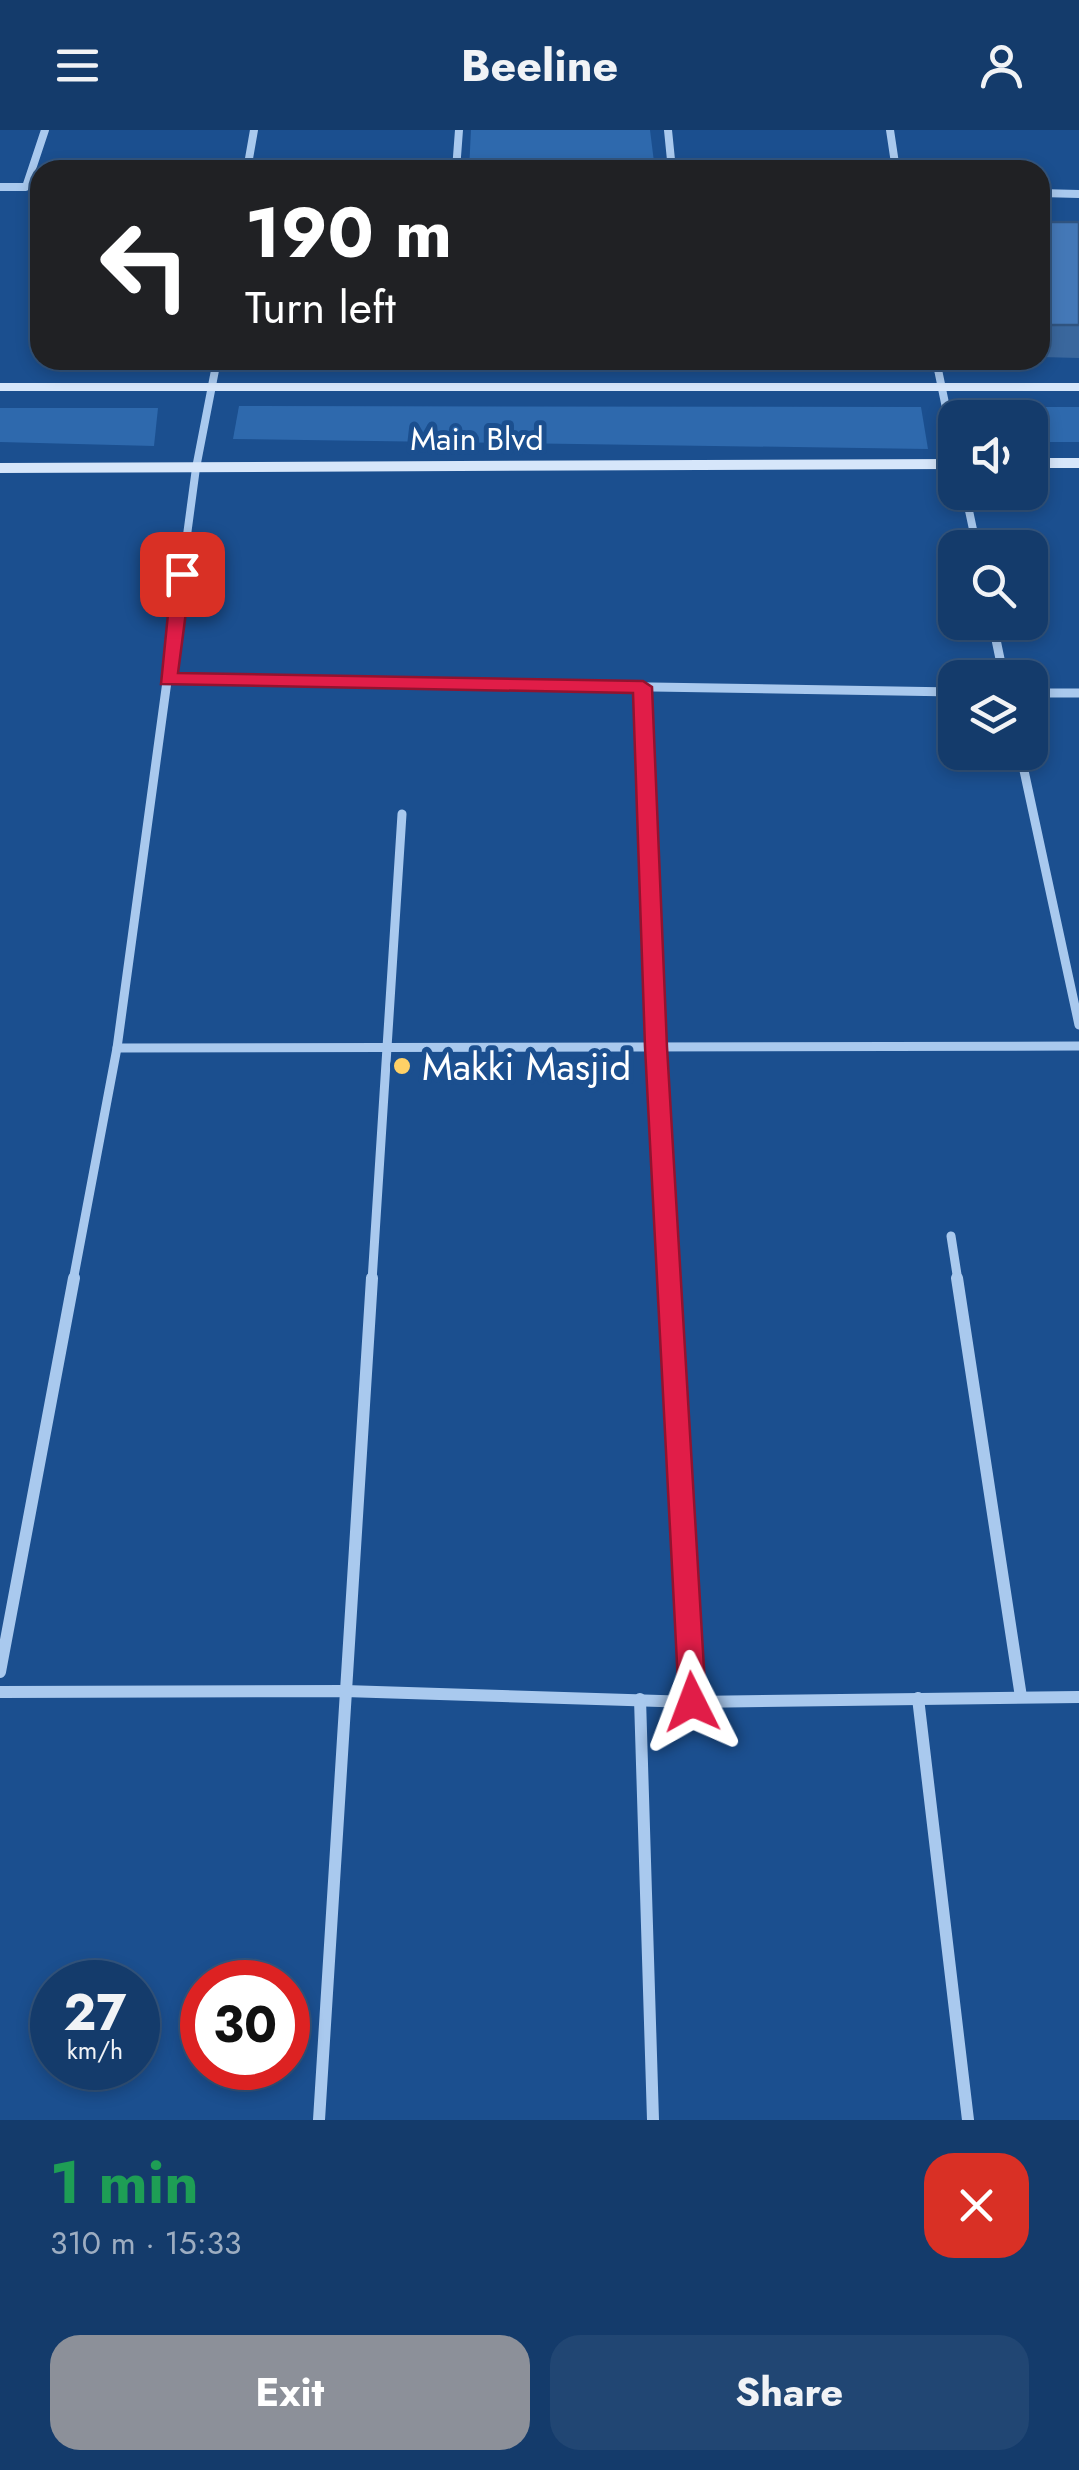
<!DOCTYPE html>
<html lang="en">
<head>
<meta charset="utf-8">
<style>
	body { margin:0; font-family:Jost,sans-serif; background:#214673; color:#f1f3f6; height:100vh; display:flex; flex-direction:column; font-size:38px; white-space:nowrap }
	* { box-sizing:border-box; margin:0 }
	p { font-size:32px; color:#9dadc1 }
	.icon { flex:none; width:55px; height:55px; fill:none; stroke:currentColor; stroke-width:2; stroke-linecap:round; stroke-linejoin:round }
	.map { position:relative; height:1990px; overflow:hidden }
	.details { display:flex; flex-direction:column; background:#143b6b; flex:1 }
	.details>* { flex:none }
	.banner { position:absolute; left:30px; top:30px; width:1020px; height:210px; border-radius:30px; box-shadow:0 5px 15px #0003,0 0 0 2px #33557e; background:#202124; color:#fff; overflow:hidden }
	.buttons { position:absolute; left:938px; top:270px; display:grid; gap:20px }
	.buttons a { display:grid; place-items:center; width:110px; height:110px; border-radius:20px; background:#143b6b; box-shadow:0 5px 15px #0003,0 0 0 2px #33557e; font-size:50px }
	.speed { position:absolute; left:30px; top:1830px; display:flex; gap:20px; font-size:50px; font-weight:700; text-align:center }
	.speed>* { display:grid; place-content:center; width:130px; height:130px; border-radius:50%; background:#143b6b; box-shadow:0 5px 15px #0003,0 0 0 2px #33557e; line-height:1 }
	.speed small { font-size:25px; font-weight:400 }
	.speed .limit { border:15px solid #d22; background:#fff; color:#111 }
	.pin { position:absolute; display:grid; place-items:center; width:85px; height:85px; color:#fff; margin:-42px; border-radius:20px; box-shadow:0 5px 15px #0006 }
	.me { position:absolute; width:110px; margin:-55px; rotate:357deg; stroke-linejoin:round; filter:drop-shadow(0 0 8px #0008) }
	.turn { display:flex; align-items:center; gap:35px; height:210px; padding:0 50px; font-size:45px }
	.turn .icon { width:130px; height:130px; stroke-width:2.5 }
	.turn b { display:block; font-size:70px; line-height:85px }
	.round { display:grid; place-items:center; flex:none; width:105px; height:105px; border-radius:30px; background:#214673 }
	.overview { display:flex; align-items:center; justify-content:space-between; height:170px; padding:0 50px }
	h1 { font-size:60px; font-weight:700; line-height:75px; color:#1e9e55 }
	.action { display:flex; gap:20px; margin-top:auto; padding:20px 50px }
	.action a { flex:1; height:115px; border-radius:30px; background:#8c9099; color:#fff; font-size:40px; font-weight:700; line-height:115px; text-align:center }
	.action a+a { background:#214673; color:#f1f3f6 }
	header { display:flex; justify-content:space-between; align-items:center; height:130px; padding:0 50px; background:#143b6b; font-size:45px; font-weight:700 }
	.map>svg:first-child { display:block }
	.green { fill:#2e69ad }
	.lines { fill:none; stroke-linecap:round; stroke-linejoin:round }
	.minor-far2 { stroke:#a9c9ee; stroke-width:8 }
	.minor-far1 { stroke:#a9c9ee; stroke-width:9 }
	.minor { stroke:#a9c9ee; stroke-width:12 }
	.secondary { fill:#d6e6fa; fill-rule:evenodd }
	.wall { fill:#3a679d }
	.building { fill:#4478b7; stroke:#305480; stroke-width:2.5 }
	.route { fill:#e11d48; stroke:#92132f; stroke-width:2.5 }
	.poi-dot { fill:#ffd166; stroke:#1b4f8f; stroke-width:4 }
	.labels { text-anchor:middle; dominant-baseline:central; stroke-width:10; stroke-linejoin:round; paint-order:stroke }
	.far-street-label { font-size:32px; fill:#fff; stroke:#1b4f8f }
	.poi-label { font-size:38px; fill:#fff; stroke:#1b4f8f; text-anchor:start }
</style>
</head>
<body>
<header><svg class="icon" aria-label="menu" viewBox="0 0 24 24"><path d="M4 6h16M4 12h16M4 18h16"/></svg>Beeline<svg class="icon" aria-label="person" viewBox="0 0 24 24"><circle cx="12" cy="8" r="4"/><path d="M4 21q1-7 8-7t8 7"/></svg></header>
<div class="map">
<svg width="1079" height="1990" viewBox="0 0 1079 1990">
	<rect width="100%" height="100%" fill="#1b4f8f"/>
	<!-- green -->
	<g class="green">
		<polygon points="471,0 650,0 655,40 469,40"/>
		<polygon points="239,276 921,277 928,319 233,309"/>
		<polygon points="983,277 1079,277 1079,312 1030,312 1030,288 985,287"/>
		<polygon points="0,278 158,278 154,316 0,312"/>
	</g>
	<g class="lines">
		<!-- minor-far2 -->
		<g class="minor-far2">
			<polyline points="668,0 672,40"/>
			<polyline points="890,0 896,40"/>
			<polyline points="247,40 254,0"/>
			<polyline points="456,40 459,0"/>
			<polyline points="0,57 26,57 45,0"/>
			<polyline points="1040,63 1079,64"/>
			<polyline points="936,230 955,321"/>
			<polyline points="965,362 977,418"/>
			<polyline points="993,492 995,502"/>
			<polyline points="174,502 196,338 217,230"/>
		</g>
		<!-- minor-far1 -->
		<g class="minor-far1">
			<polyline points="994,500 1004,548"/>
			<polyline points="167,549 955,562"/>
			<polyline points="643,557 669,1151"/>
			<polyline points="1030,563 1079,563"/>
			<polyline points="1020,622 1079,895"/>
			<polyline points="117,918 1079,916"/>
			<polyline points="951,1106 958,1151"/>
			<polyline points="73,1151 117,918 174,500"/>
			<polyline points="372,1151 402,684"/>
		</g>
		<!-- minor -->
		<g class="minor">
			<polyline points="669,1148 692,1572"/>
			<polyline points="957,1148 1021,1567"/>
			<polyline points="0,1542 74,1148"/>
			<polyline points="0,1562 345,1561 692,1572 1079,1567"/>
			<polyline points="918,1568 968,1990"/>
			<polyline points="640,1569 653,1990"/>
			<polyline points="319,1990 372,1148"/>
		</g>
		<!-- secondary -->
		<g class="secondary">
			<rect x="0" y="253" width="1079" height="8"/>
			<rect x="1030" y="328" width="49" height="10"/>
			<polygon points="955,329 955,339 0,343 0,333"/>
		</g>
	</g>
	<!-- wall -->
	<polygon class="wall" points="1040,92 1079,92 1079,228 1040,227"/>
	<!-- building -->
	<rect class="building" x="1040" y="92" width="39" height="103"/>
	<!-- route -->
	<polygon class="route" points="182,438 191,444 178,543 643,551 652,557 667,917 706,1572 702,1581 692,1585 683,1581 679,1572 645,917 633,563 161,554 172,444"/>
	<!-- markers -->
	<circle class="poi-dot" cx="402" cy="936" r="10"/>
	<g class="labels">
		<!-- far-street labels -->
		<g class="far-street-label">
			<text x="477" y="309">Main Blvd</text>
		</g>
		<!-- poi labels -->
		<g class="poi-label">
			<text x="422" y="936">Makki Masjid</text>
		</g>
	</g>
</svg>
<div class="buttons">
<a><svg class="icon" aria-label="sound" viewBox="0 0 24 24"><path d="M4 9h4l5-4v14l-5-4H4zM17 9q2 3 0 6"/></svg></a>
<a><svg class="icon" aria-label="search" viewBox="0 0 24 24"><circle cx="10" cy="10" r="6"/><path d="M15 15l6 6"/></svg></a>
<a><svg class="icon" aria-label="layers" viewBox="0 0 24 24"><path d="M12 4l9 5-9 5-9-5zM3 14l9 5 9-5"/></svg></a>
</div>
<div class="speed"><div>27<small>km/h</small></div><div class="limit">30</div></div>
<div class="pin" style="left:182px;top:444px;background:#d93025"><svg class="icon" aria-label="arrive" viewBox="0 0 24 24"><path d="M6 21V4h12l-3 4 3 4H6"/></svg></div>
<svg class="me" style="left:692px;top:1572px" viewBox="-20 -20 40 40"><path d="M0-17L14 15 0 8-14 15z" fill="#e11d48" stroke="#fff" stroke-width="4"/></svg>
<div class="banner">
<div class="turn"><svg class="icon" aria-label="left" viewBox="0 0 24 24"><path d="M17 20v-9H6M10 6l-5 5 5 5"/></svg><div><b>190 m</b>Turn left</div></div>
</div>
</div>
<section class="details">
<div class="overview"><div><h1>1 min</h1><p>310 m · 15:33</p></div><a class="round" style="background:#d93025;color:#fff"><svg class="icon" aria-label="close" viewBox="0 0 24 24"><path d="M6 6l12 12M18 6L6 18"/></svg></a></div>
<div class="action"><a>Exit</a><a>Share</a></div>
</section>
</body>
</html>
